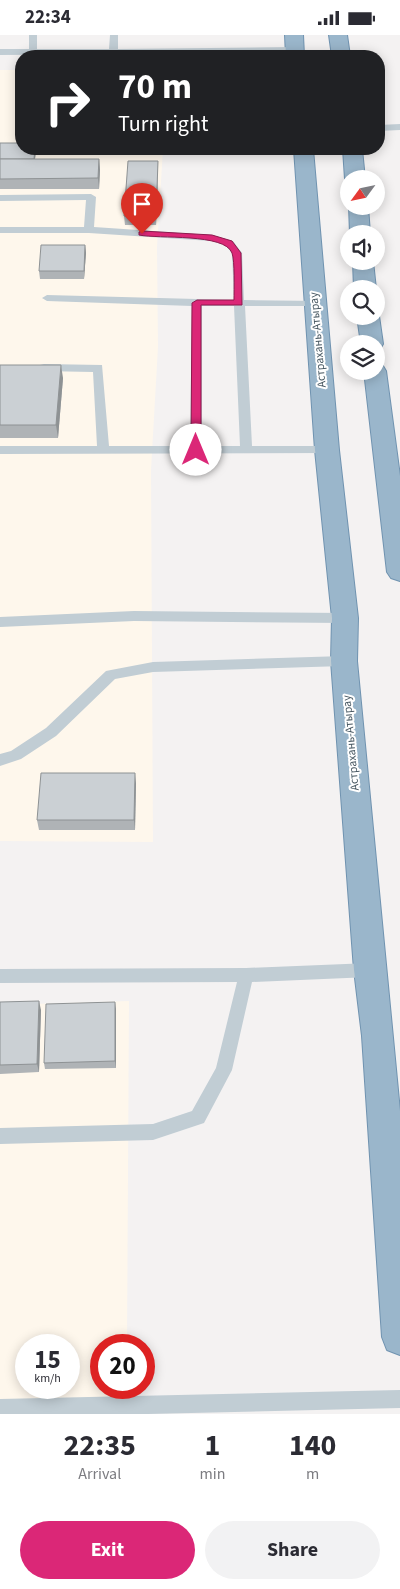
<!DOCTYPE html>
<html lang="en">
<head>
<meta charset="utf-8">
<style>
	body { margin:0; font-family:"Source Sans 3",sans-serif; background:#f2f2f3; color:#2b2b33; height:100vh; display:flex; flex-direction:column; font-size:19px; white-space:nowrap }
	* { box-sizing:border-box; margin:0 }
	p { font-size:16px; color:#7c7c81 }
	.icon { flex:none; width:28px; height:28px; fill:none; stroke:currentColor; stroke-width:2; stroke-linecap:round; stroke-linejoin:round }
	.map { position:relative; height:1379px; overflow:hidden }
	.panel { display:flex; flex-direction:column; background:#fff; flex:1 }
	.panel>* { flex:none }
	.guide { position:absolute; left:15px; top:15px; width:370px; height:105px; border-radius:20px; box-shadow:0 2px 12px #0003; background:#202124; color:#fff; overflow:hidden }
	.needle { width:32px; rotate:237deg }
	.controls { position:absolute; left:340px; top:135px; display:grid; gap:10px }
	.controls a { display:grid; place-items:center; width:45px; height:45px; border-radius:50%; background:#fff; box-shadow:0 2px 12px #0003; font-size:25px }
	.speed { position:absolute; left:15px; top:1299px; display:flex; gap:10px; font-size:25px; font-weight:700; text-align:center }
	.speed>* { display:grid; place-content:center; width:65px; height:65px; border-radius:50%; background:#fff; box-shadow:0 2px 12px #0003; line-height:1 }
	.speed small { font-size:12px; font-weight:400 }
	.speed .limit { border:8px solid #d22; background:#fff; color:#111 }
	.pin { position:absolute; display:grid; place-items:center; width:42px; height:42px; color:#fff; margin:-51px -21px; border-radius:50% 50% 50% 0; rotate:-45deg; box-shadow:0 0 5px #0007 }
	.pin .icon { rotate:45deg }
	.me { position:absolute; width:55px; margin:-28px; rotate:0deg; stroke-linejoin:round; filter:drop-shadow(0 0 4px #0008) }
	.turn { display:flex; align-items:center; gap:18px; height:105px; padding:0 20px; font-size:22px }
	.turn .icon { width:65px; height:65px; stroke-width:2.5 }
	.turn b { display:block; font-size:35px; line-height:42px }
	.eta { display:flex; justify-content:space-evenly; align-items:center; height:85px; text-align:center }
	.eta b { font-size:30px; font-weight:700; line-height:35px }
	.cta { display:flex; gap:10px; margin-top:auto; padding:10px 20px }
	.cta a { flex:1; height:58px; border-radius:30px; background:#db2777; color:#fff; font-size:20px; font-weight:700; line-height:58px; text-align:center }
	.cta a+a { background:#f2f2f3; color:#2b2b33 }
	.status { display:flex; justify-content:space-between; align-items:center; height:35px; padding:0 25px; background:#fff; direction:ltr }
	.status svg { height:14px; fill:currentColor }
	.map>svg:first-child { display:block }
	.commercial { fill:#fef7ec; fill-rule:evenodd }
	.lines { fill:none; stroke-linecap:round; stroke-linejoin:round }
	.trunk-casing { stroke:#7093b0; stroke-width:2 }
	.service { fill:#c1cdd4; fill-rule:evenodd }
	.trunk { fill:#9ab6cb; fill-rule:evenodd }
	.wall { fill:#afb3b6 }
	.shaded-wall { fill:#8e9294 }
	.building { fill:#cbd0d4; stroke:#8e9294 }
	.route { fill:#db2777; stroke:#8e194d }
	.labels { text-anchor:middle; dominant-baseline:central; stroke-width:4; stroke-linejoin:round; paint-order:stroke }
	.street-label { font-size:12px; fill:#475761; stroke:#fff }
</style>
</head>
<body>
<div class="status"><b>22:34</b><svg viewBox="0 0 49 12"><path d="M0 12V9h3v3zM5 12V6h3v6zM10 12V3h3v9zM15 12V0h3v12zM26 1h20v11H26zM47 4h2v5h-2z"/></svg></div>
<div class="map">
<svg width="400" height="1379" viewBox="0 0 400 1379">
	<rect width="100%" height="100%" fill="#f4f2f2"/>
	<!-- commercial -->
	<g class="commercial">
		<polygon points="0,35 21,35 21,114 163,114 157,212 158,312 151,435 153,807 0,806"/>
		<path d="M129,966l-2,344h-26v42l26,1v26h-127v-409zM26,1310h43v42h-43z"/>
	</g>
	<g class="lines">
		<!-- trunk casing -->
		<g class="trunk-casing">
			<g id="trunk">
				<polygon points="285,0 303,0 304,21 286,21"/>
				<polygon points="329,0 347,0 350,21 332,21"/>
				<polygon points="294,114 313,114 339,415 358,583 357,626 400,1076 400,1320 387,1315 382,1302 362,1001 354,935 331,626 332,583 315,415"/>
				<polygon points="343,114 362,114 365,144 349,144 348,148 345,144"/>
				<polygon points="349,170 368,171 370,199 350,199"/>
				<polygon points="353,226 373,226 376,254 354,254"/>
				<polygon points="376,277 379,281 383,309 380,314 376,315 376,309 361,309 357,281 376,281"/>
				<polygon points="376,329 383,331 386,336 400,441 400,546 391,543 387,537 364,336 376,336"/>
			</g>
		</g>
		<!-- service -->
		<g class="service">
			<polygon points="29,0 37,0 37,14 109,14 110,0 118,0 118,14 295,12 299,15 295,18 0,20 0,14 29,14"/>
			<polygon points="400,89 400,95 379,96 379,90"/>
			<path d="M91,159l5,3 -2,30 118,8 21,6 9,12 2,47 75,1 1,2 -5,3h-70l7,140h75l4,1 2,3 -2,3 -331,1v-8h97l-4,-74 -53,-1 -2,-3 2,-3 4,-1 58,1 7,81h81l2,-140 -145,-5 -5,-3 5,-3 187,5 -2,-47 -7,-8 -14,-4 -122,-8h-89v-6h84l2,-27 -86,1v-6zM202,271h32l6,140h-38z"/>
			<polygon points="134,576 345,578 350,580 351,583 350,586 345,588 134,586 0,592 0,582"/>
			<polygon points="344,621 349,622 351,626 349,630 344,631 153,637 115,644 56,701 21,724 0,731 0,719 11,716 46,693 106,636 111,635 153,627"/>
			<polygon points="370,928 375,930 378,935 375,940 370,942 252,947 232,1035 204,1088 153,1105 0,1109 0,1093 153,1089 192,1076 216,1033 237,947 0,948 0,934 246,933"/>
			<polygon points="400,1355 400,1373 148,1379 0,1379 0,1364"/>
		</g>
		<!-- trunk -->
		<use href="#trunk" class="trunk"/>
	</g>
	<!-- wall -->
	<g class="wall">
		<polygon points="0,108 21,114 36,114 35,124 99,124 100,135 99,154 0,154"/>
		<polygon points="158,126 156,190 125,190 124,181"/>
		<polygon points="85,210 86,218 84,244 40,244 39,236"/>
		<polygon points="0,330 63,343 58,403 0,403"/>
		<polygon points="136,748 135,795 39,795 37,785"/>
		<polygon points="0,967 41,975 39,1037 0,1039"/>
		<polygon points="116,974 116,1033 45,1034 44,1028"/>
	</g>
	<!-- shaded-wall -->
	<g class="shaded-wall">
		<polygon points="35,114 36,114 36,116 34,132 34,124"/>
		<polygon points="99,124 100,135 99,154 98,143"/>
		<polygon points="158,126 158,134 156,190 156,181"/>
		<polygon points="85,210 86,218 84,244 84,236"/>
		<polygon points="61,330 63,343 58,403 56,390"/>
		<polygon points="135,738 136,748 135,795 134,785"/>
		<polygon points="39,966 41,975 39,1037 37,1029"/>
		<polygon points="115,967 116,974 116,1033 115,1026"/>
	</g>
	<!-- building -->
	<g class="building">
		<polygon points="0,108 21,108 21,114 35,114 34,124 0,124"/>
		<polygon points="0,124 99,124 98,143 0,144"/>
		<polygon points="128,126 158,126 156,181 124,181"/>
		<polygon points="41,210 85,210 84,236 39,236"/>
		<polygon points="0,330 61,330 56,390 0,390"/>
		<polygon points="41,738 135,738 134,785 37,785"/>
		<polygon points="39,966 37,1029 0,1030 0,967"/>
		<polygon points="115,967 115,1026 44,1028 46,969"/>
	</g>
	<!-- route -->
	<path class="route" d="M142,196l70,4 20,6 9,12 1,52h-41v145l-5,3 -5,-3 1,-147 5,-3h37c0,-10 1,-39 -2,-47 -7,-20 -74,-14 -93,-18v-3z"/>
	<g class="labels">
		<!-- street labels -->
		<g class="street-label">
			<text transform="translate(318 305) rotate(-95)">Астрахань-Атырау</text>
			<text transform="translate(351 708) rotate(-95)">Астрахань-Атырау</text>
		</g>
	</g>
</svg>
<div class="controls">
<a><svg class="needle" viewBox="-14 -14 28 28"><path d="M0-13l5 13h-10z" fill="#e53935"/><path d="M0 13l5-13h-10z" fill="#7c7c81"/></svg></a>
<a><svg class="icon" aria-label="sound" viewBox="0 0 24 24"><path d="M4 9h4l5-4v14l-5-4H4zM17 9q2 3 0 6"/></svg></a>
<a><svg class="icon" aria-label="search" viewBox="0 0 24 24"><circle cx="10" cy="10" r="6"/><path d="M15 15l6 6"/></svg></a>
<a><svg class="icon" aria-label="layers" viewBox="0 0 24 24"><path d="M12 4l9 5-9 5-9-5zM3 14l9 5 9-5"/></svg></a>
</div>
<div class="speed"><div>15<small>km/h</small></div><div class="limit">20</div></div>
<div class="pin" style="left:142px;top:199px;background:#d93025"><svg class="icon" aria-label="arrive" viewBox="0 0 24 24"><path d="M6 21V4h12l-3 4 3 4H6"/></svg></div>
<svg class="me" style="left:196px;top:415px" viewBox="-20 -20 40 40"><circle r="19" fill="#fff"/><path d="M0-13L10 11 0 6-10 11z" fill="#db2777"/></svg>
<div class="guide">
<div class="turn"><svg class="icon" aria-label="right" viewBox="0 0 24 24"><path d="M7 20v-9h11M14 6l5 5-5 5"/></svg><div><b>70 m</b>Turn right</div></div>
</div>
</div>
<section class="panel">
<div class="eta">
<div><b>22:35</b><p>Arrival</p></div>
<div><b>1</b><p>min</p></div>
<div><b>140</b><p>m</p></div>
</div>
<div class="cta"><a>Exit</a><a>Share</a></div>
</section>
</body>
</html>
